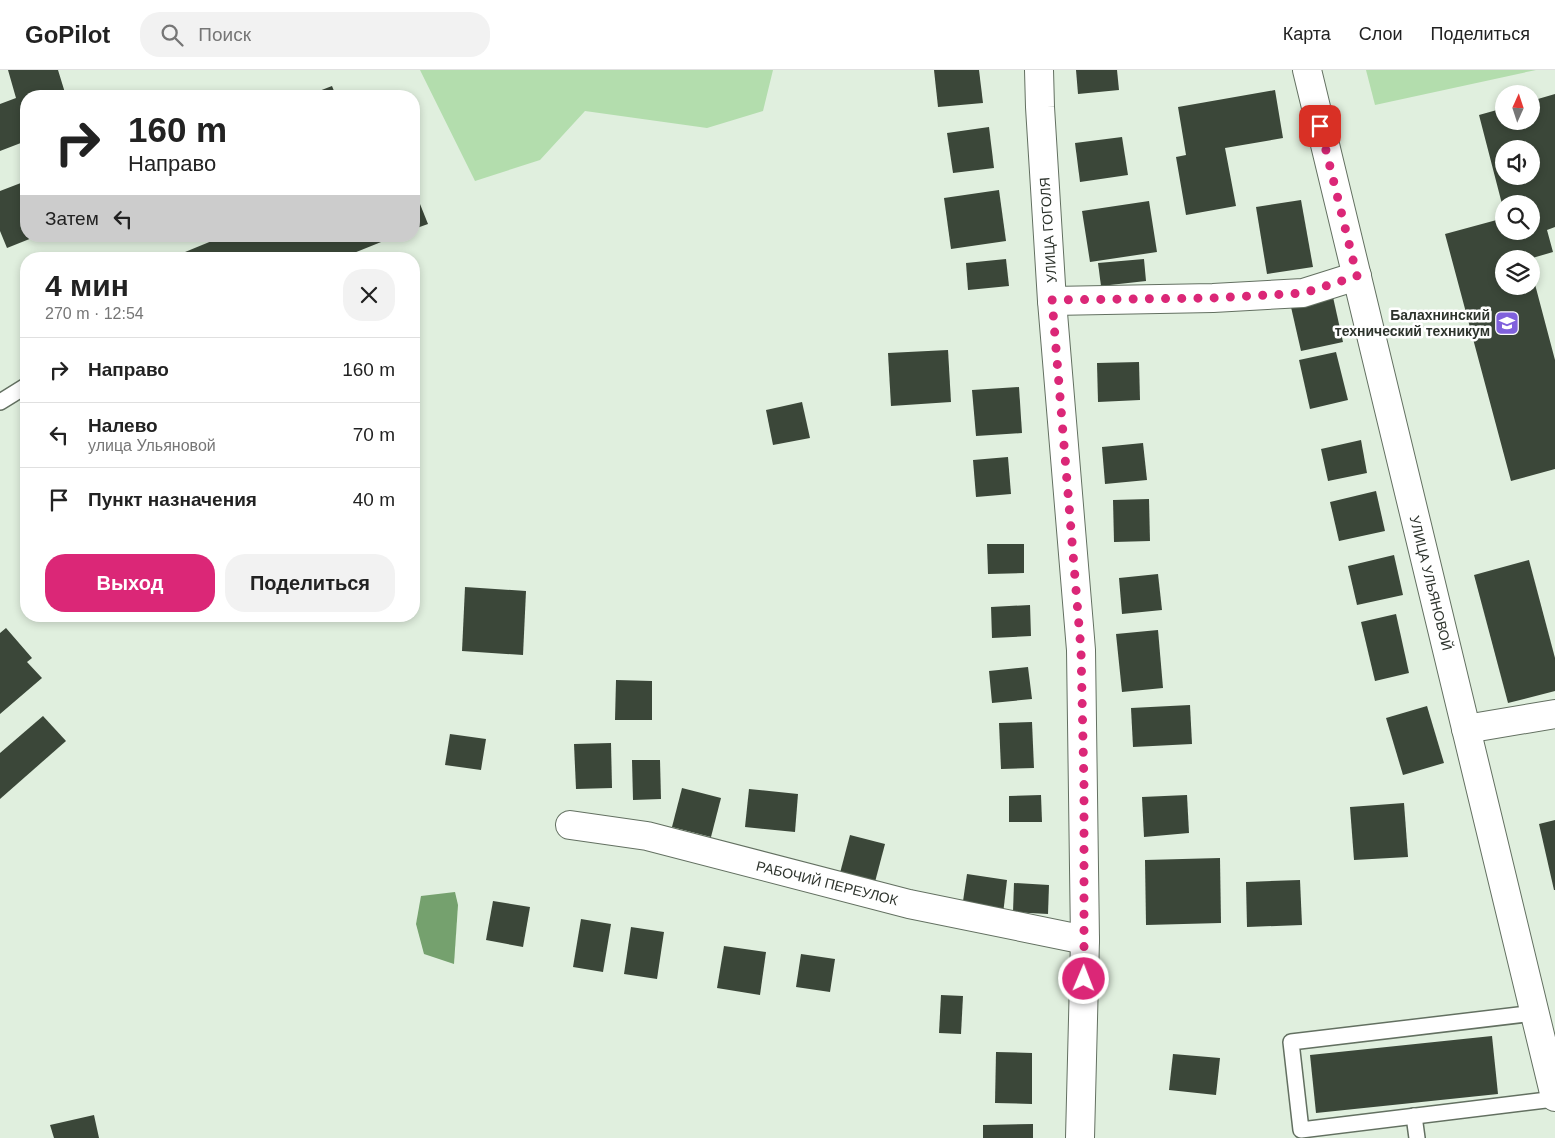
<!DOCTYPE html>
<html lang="ru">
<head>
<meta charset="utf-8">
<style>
	body { margin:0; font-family:Helvetica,sans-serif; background:#f2f2f2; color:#222; height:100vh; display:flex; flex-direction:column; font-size:19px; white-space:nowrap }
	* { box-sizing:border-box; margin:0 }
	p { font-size:16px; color:#767676 }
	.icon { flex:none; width:28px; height:28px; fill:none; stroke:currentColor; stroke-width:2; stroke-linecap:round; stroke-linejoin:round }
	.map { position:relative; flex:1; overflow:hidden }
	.sheet { position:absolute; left:20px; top:182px; width:400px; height:370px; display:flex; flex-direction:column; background:#fff; border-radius:20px; box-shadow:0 2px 8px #0003 }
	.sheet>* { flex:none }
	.hud { position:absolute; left:20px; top:20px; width:400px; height:152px; border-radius:20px; box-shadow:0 2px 8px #0003; background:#fff; color:#222; overflow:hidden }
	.needle { width:32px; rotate:3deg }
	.fabs { position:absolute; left:1495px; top:15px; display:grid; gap:10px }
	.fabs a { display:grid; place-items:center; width:45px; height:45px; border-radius:50%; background:#fff; box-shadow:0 2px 8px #0003; font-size:25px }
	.pin { position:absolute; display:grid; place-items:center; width:42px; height:42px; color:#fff; margin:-21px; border-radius:10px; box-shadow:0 2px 8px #0006 }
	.me { position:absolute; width:55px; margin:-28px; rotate:1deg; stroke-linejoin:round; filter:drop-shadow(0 0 4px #0008) }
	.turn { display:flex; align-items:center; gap:18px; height:105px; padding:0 25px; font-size:22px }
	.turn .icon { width:65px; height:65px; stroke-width:2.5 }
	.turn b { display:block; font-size:35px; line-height:42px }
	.then { display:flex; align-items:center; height:48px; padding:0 25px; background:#0003; gap:10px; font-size:19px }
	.round { display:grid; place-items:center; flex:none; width:52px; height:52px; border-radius:20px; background:#f2f2f2 }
	.summary { display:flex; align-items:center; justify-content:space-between; height:85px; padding:0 25px }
	h1 { font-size:30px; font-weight:600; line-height:38px }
	.cta { display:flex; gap:10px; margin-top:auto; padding:10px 25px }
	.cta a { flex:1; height:58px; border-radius:20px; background:#db2777; color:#fff; font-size:20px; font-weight:600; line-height:58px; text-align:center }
	.cta a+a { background:#f2f2f2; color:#222 }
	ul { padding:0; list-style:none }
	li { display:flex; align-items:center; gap:15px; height:65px; padding:0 25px; border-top:1px solid #e0e0e0 }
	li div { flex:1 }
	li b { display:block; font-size:19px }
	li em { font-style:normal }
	header { display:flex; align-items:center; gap:30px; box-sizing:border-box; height:70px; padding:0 25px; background:#fff; border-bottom:1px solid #e0e0e0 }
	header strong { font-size:24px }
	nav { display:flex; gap:28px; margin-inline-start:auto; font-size:18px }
	.search { width:350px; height:45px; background:#f2f2f2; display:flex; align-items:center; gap:12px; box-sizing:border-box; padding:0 18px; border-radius:20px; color:#767676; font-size:19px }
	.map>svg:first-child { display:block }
	.green { fill:#b3ddad }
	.water { fill:#75a16e }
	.building { fill:#3b4739; fill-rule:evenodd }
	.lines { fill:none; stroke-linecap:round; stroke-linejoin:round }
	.lane-casing { stroke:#637061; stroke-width:18 }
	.street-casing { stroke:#637061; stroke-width:30 }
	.lane { stroke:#fff; stroke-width:15 }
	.street { stroke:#fff; stroke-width:28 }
	.route { stroke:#db2777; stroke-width:9; stroke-dasharray:0 16.2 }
	.labels { text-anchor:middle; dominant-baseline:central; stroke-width:5; stroke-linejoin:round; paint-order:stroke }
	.street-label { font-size:14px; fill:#2e342d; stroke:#fff }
	.poi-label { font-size:14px; font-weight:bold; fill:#2e342d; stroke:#fff; text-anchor:end }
</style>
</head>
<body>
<header>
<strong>GoPilot</strong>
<div class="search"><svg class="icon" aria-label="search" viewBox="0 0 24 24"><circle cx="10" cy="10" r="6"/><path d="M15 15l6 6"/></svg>Поиск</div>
<nav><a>Карта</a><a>Слои</a><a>Поделиться</a></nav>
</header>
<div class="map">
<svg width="1555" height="1068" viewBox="0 0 1555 1068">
	<rect width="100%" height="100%" fill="#e0efde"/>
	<!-- green -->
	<g class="green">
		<polygon points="420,0 773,0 763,41 707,58 585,41 540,90 475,111"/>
		<polygon points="1366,0 1536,0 1375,35"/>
	</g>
	<!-- water -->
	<polygon class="water" points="455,822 458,835 454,894 424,884 416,854 421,826"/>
	<!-- building -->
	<g class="building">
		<polygon points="8,0 58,0 66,26 26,26 26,71 0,81 0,34 16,28"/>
		<polygon points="934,0 979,0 983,33 938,37"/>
		<polygon points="1076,0 1117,0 1119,20 1078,24"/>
		<polygon points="332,16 336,26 306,26"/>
		<polygon points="1275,20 1283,68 1225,78 1236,136 1186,145 1176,87 1186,85 1178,37"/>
		<path d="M1555,24v133l-8,3 6,22 -24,7h-25v27h27l1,-13 23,87v109l-44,12 -66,-247 59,-16v13h27v-27h-29l-23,-89 25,-7v13h27v-20zM1504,79h27v27h-27z"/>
		<polygon points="989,57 994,98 953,103 947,63"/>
		<polygon points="1122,67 1128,105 1080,112 1075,73"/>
		<polygon points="26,111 26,166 37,166 7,178 0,161 0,121"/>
		<polygon points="414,119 428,154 414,159"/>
		<polygon points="999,120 1006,171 951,179 944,128"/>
		<polygon points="1301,130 1313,197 1267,204 1256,137"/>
		<polygon points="1149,131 1157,182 1090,192 1082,141"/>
		<polygon points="224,166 396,166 339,189 168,189"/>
		<polygon points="1006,189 1009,216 968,220 966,193"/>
		<polygon points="1144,189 1146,211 1101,216 1098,193"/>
		<polygon points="1333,227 1343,272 1301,281 1291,237"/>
		<polygon points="948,280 951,332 891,336 888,283"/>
		<polygon points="1336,282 1348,330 1310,339 1299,290"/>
		<polygon points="1139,292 1140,330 1098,332 1097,293"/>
		<polygon points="1019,317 1022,363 976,366 972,320"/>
		<polygon points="802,332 810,368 773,375 766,340"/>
		<polygon points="1361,370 1367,403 1328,411 1321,379"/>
		<polygon points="1143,373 1147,410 1105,414 1102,377"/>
		<polygon points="1008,387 1011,424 976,427 973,390"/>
		<polygon points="1376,421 1385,461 1339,471 1330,432"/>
		<polygon points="1149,429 1150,471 1114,472 1113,430"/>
		<polygon points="987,474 1024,474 1024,503 988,504"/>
		<polygon points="1394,485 1403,525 1357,535 1348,496"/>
		<polygon points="1529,490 1555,588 1555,621 1508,633 1474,505"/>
		<polygon points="1158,504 1162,540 1122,544 1119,508"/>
		<polygon points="465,517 526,521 523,585 462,581"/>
		<polygon points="1030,535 1031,566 992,568 991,537"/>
		<polygon points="1396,544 1409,603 1375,611 1361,552"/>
		<polygon points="6,558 32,588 27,592 42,608 0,644 0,563"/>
		<polygon points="1158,560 1163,618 1122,622 1116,564"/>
		<polygon points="1028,597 1032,629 992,633 989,601"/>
		<polygon points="616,610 652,611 652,650 615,650"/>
		<polygon points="1190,635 1192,674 1133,677 1131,638"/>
		<polygon points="1427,636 1444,693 1403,705 1386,648"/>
		<polygon points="43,646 66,671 0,729 0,683"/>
		<polygon points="1032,652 1034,698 1001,699 999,653"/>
		<polygon points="450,664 486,669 481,700 445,695"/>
		<polygon points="611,673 612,718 576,719 574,674"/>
		<polygon points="632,690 660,690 661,729 633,730"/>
		<polygon points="682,718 721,728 711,767 672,757"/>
		<polygon points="749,719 798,724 795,762 745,757"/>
		<polygon points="1041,725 1042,752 1009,752 1009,726"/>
		<polygon points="1187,725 1189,763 1144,767 1142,727"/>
		<polygon points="1404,733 1408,787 1354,790 1350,737"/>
		<polygon points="1555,750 1555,820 1554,820 1539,754"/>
		<polygon points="850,765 885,774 875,812 840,803"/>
		<polygon points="1220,788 1221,853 1146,855 1145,790"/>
		<polygon points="967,804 1007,810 1003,844 962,838"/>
		<polygon points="1300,810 1302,855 1247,857 1246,812"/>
		<polygon points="1014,813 1049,815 1048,844 1013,842"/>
		<polygon points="493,831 530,837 523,877 486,870"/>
		<polygon points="581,849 611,854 603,902 573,897"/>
		<polygon points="631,857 664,862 657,909 624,904"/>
		<polygon points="724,876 766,882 760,925 717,918"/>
		<polygon points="801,884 835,889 830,922 796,917"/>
		<polygon points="941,925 963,926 961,964 939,963"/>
		<polygon points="1492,966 1498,1024 1316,1043 1310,985"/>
		<polygon points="996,982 1032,983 1032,1034 995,1033"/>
		<polygon points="1173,984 1220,988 1216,1025 1169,1020"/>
		<polygon points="94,1045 99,1068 54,1068 50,1055"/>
		<polygon points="1033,1054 1033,1068 983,1068 983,1055"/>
	</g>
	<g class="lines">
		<!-- lane casing -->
		<g class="lane-casing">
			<g id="lane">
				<polyline points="0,332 26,316"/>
				<polyline points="1535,943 1291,972 1301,1060 1555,1029"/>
				<polyline points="1414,1046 1417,1068"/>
			</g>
		</g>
		<!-- street casing -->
		<g class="street-casing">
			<g id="street">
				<polyline points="1039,0 1040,37 1052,231 1081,580 1085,870 1080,1068"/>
				<polyline points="1307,0 1555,1027"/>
				<polyline points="1052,231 1213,228 1303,223 1357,206"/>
				<polyline points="1466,659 1555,644"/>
				<polyline points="570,755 647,766 909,834 1085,870"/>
			</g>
		</g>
		<!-- lane -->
		<use href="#lane" class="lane"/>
		<!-- street -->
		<use href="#street" class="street"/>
	</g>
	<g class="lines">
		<!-- route -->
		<polyline class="route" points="1084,909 1084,716 1081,580 1052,230 1213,228 1304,223 1357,206 1320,56"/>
	</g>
	<!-- icons -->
	<defs>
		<g id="university-square" transform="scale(1.25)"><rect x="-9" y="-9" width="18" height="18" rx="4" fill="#8061dc" stroke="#fff"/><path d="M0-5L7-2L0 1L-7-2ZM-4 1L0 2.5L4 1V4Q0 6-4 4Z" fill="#fff"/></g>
	</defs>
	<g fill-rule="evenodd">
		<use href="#university-square" x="1507" y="253"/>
	</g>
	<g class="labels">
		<!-- street labels -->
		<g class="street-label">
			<text transform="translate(1048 160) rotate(-94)">УЛИЦА ГОГОЛЯ</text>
			<text transform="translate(1431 513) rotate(76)">УЛИЦА УЛЬЯНОВОЙ</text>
			<text transform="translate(827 813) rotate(14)">РАБОЧИЙ ПЕРЕУЛОК</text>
		</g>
		<!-- poi labels -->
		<g class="poi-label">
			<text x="1490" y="245">Балахнинский<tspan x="1490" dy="16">технический техникум</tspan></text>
		</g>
	</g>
</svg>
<div class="fabs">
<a><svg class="needle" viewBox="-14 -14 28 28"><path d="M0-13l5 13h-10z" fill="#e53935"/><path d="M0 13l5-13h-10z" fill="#767676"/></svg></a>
<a><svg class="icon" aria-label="sound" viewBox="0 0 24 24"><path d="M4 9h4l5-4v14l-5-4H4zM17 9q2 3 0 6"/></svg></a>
<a><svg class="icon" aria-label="search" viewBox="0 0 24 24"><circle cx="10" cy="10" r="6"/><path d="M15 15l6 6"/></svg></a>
<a><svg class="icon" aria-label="layers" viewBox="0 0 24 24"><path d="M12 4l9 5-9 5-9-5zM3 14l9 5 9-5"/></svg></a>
</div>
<div class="pin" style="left:1320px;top:56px;background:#d93025"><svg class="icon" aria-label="arrive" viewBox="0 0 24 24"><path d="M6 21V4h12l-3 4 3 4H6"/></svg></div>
<svg class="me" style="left:1084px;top:909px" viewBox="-20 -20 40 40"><circle r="17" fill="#db2777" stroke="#fff" stroke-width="3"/><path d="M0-11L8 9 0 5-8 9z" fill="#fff"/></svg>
<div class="hud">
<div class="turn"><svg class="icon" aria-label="right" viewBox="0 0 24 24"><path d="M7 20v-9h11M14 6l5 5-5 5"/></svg><div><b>160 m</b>Направо</div></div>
<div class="then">Затем<svg class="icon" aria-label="left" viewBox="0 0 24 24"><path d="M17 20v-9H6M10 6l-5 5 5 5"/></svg></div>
</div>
<section class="sheet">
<div class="summary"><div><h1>4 мин</h1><p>270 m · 12:54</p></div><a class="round"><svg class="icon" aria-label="close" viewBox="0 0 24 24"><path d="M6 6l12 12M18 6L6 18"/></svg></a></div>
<ul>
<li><svg class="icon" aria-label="right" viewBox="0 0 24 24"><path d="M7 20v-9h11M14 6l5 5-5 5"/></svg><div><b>Направо</b></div><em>160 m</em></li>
<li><svg class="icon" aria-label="left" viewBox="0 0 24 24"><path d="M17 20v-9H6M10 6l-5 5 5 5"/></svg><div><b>Налево</b><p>улица Ульяновой</p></div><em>70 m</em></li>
<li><svg class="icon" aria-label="arrive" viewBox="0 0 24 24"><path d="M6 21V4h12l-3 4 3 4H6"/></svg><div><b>Пункт назначения</b></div><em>40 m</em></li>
</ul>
<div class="cta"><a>Выход</a><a>Поделиться</a></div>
</section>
</div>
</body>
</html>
